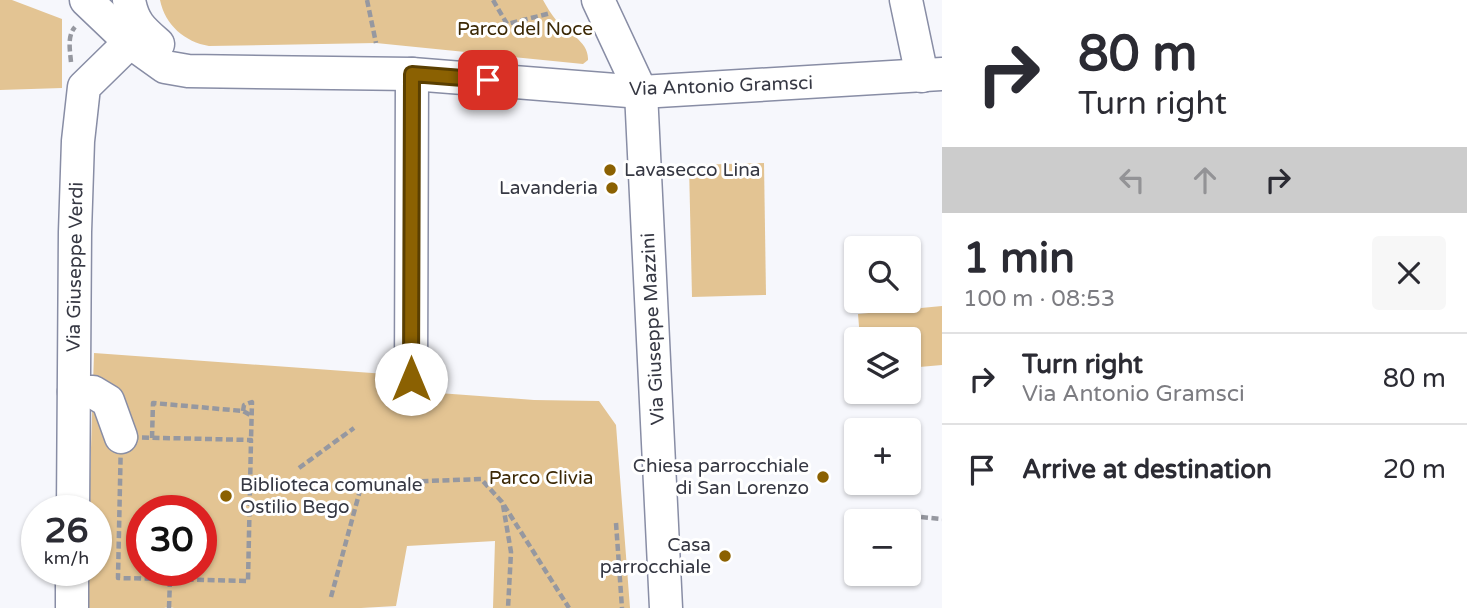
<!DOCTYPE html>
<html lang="en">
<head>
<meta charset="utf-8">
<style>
	body { margin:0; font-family:"Varela Round",sans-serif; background:#f7f7f7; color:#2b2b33; height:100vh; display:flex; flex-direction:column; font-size:26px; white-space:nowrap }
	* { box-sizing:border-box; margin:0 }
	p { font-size:23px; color:#7c7c81 }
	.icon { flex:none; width:38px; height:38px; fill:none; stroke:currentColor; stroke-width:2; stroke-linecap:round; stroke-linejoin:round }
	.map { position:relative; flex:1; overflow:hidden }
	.panel { display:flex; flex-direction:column; background:#fff; width:525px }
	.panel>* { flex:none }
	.top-card { background:#fff; color:#2b2b33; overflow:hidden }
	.tools { position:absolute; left:844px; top:236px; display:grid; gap:14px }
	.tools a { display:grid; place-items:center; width:77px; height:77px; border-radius:7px; background:#fff; box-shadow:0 2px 5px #0004; font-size:35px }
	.speed { position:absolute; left:21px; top:495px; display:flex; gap:14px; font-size:35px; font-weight:700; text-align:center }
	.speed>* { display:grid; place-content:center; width:91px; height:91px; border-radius:50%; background:#fff; box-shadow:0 2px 5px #0004; line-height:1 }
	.speed small { font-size:18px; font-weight:400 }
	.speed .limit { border:10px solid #d22; background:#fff; color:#111 }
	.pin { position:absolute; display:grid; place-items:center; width:60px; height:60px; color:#fff; margin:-30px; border-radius:14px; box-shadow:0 4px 10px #0006 }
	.me { position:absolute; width:77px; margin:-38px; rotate:0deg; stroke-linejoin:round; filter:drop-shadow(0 0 5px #0008) }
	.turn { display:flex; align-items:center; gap:24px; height:147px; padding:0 21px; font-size:32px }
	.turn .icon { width:91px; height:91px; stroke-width:2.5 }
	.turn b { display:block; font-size:49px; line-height:60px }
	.lanes { display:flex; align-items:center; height:66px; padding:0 21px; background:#0003; justify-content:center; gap:35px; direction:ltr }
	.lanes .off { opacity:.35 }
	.round { display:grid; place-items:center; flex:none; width:74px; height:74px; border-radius:7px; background:#f7f7f7 }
	.headline { display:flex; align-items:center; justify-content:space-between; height:119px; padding:0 21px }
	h1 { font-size:42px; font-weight:700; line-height:52px }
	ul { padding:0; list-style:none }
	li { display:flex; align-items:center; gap:21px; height:91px; padding:0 21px; border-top:2px solid #e1e1e2 }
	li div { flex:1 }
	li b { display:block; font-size:26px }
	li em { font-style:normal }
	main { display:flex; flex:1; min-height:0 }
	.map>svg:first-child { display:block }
	.green { fill:#e3c493; fill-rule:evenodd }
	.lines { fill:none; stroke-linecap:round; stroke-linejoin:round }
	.minor-casing { stroke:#888da5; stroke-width:35 }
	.path { stroke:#9698a0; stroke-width:4.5; stroke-dasharray:7 3.5; stroke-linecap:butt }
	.minor { stroke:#fff; stroke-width:32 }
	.route-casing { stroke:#5a3f01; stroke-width:18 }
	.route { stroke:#8b6102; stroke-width:12 }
	.poi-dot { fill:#8b6102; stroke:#fff; stroke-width:2.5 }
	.labels { text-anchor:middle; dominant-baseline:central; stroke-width:6; stroke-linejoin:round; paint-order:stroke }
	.park-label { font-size:19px; fill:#3c2906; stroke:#fff }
	.street-label { font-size:19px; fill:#363843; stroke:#fff }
	.poi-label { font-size:19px; fill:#363843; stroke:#fff; text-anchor:end }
</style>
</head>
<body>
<main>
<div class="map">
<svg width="942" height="608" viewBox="0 0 942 608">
	<rect width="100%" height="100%" fill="#f6f7fc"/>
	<!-- green -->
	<g class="green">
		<polygon points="0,0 12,0 62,19 62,88 0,90"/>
		<path d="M160,0h383c4,7 8,14 13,20 11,13 33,21 32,40l-5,4 -207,-21 -167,3c-24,-4 -44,-21 -49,-46z"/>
		<polygon points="764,163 766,295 692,297 689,165"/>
		<polygon points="942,306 942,365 908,368 908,340 860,339 858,314"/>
		<path d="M94,353l306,22 -2,15 136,10 65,1 17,24 14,183h-137l2,-67 -88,5 -11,60 -35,2h-187l-5,-1 -5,1h-75l-3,-3 1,-34 9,-1v-59h-7zM142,511h59v59h-59z"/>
	</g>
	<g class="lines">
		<!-- minor casing -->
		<g class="minor-casing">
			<g id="minor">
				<polyline points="86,0 130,42 165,67 188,71 412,74 641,92 942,74"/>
				<path d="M129,0c4,23 13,30 29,44"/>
				<polyline points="598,0 641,92 666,608"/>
				<polyline points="906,0 922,76"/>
				<polyline points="411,378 412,74"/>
				<polyline points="74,392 93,392 108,401 121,437"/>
				<polyline points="73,511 75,232 78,141 84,87 130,42 144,32"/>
				<polyline points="72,608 72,570"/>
			</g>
		</g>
		<!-- path -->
		<g class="path">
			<polyline points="367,0 376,43"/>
			<polyline points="493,0 507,24 551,13"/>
			<path d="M71,62c-1,-12 -4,-26 4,-35"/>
			<polyline points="243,411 244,405 252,402 251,440"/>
			<polygon points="121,437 251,440 248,581 118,578"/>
			<polyline points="152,438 153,403 243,411 252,416"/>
			<polyline points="299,468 354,428"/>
			<polyline points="348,484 481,479 502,502 569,608"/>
			<polyline points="503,505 511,552 508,608"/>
			<polyline points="921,517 942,519"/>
			<polyline points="616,523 622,608"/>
			<polyline points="908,564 912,564"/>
			<polyline points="331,597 362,483"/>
			<polyline points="169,608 170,579"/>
		</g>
		<!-- minor -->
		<use href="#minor" class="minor"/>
	</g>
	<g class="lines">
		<!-- route casing -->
		<g class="route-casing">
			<polyline id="route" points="411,379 412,74 488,80"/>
		</g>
		<!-- route -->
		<use href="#route" class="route"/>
	</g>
	<!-- markers -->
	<g class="poi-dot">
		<circle cx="610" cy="170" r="7"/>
		<circle cx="612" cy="188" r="7"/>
		<circle cx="823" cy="477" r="7"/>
		<circle cx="226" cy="496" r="7"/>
		<circle cx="725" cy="556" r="7"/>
	</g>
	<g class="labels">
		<!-- park labels -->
		<g class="park-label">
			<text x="525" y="29">Parco del Noce</text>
			<text x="541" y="478">Parco Clivia</text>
		</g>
		<!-- street labels -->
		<g class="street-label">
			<text transform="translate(721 86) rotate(-2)">Via Antonio Gramsci</text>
			<text transform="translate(75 267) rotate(-89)">Via Giuseppe Verdi</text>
			<text transform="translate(653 329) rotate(-93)">Via Giuseppe Mazzini</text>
		</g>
		<!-- poi labels -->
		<g class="poi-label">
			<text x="624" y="170" text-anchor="start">Lavasecco Lina</text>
			<text x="598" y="188">Lavanderia</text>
			<text x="809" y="466">Chiesa parrocchiale<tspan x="809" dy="22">di San Lorenzo</tspan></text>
			<text x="240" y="485" text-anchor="start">Biblioteca comunale<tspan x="240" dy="22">Ostilio Bego</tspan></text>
			<text x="711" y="545">Casa<tspan x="711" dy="22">parrocchiale</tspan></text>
		</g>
	</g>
</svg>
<div class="tools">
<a><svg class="icon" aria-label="search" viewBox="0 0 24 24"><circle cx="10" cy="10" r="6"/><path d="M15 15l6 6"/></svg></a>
<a><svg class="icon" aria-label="layers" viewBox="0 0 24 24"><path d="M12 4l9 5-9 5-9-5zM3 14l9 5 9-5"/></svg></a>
<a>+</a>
<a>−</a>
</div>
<div class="speed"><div>26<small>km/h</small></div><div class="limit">30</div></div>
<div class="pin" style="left:488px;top:80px;background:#d93025"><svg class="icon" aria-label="arrive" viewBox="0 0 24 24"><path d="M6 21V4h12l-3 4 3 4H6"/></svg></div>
<svg class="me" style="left:411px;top:379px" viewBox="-20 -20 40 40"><circle r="19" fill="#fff"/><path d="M0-13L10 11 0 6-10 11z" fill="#8b6102"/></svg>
</div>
<section class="panel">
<div class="top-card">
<div class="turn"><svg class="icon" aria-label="right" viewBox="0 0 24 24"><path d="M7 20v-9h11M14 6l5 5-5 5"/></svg><div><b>80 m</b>Turn right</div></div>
<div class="lanes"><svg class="icon off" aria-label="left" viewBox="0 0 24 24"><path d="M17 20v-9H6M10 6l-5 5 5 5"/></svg><svg class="icon off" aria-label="ahead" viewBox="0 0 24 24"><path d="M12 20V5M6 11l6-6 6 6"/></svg><svg class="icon" aria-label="right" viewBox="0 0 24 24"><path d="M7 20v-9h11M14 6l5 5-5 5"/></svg></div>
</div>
<div class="headline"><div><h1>1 min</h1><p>100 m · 08:53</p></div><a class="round"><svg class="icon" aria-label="close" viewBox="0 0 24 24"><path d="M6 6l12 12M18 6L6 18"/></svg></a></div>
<ul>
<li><svg class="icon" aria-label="right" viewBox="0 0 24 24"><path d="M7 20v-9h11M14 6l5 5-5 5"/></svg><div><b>Turn right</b><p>Via Antonio Gramsci</p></div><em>80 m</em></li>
<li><svg class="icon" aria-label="arrive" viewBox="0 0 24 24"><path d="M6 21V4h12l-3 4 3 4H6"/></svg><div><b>Arrive at destination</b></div><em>20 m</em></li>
</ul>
</section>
</main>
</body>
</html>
